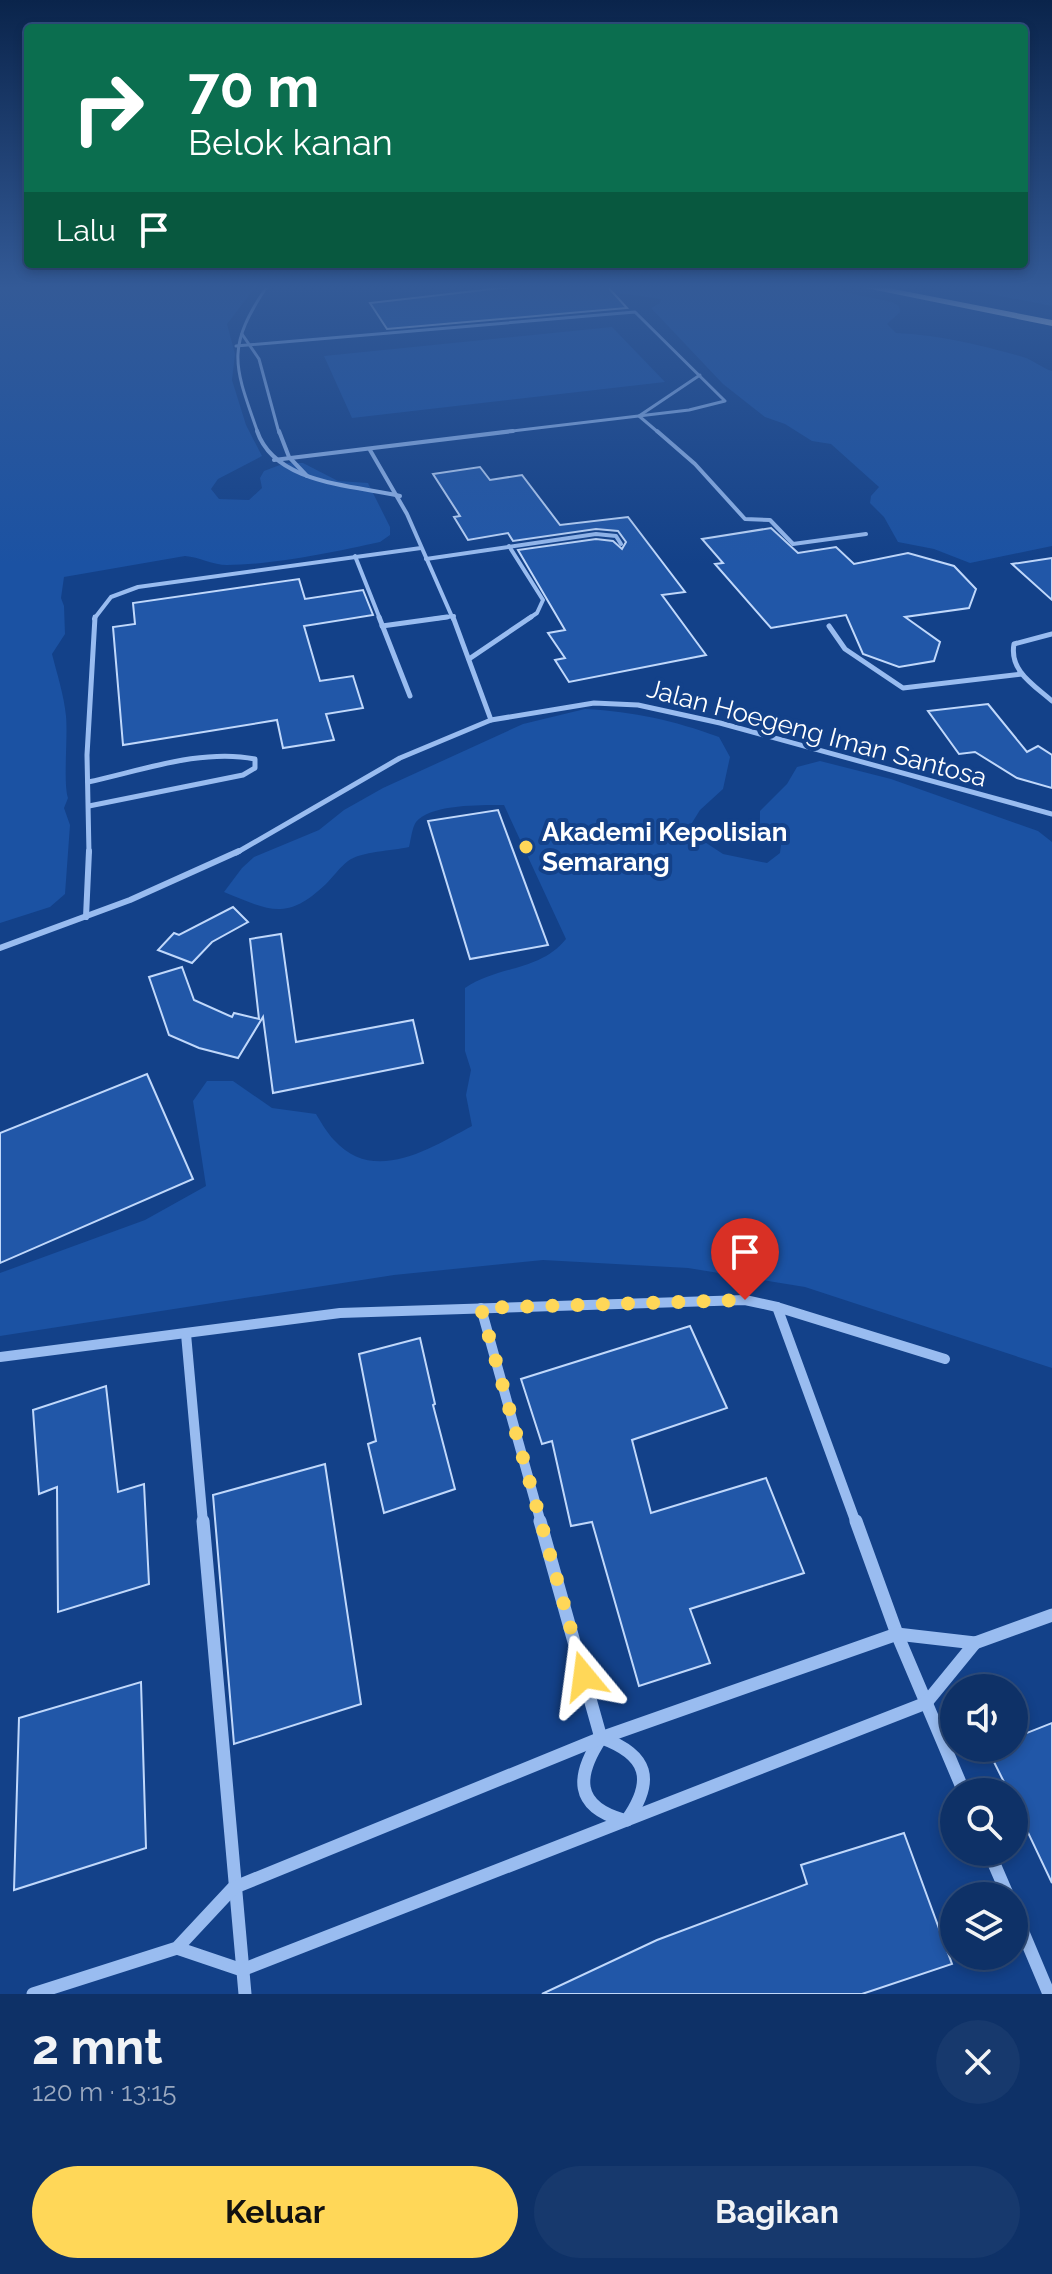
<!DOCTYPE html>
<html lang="id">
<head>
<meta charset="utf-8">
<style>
	body { margin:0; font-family:Raleway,sans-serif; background:#17396d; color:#f1f3f6; height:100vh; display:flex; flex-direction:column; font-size:30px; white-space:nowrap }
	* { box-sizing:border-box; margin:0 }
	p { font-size:26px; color:#9ba9c0 }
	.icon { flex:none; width:44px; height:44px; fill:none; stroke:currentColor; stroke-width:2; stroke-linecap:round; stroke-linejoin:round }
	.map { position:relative; height:1994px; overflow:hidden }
	.sheet { display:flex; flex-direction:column; background:#0e3167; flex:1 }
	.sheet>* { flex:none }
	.banner { position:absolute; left:24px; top:24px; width:1004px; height:244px; border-radius:8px; box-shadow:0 4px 12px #0003,0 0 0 2px #2e4c7b; background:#0b6e4f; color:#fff; overflow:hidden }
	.fabs { position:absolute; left:940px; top:1674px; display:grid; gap:16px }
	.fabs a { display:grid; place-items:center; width:88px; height:88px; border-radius:50%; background:#0e3167; box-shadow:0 4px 12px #0003,0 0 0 2px #2e4c7b; font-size:40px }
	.pin { position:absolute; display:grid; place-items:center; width:68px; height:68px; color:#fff; margin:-82px -34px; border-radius:50% 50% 50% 0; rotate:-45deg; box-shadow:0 0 8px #0007 }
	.pin .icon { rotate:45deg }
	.me { position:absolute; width:88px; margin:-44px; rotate:344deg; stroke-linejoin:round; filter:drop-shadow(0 0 6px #0008) }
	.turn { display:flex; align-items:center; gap:28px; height:168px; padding:0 32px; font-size:36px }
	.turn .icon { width:104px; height:104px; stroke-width:2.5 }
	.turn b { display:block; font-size:56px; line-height:68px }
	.then { display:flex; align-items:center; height:76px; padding:0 32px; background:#0003; gap:16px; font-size:30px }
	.round { display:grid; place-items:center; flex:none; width:84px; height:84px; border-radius:42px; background:#17396d }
	.head { display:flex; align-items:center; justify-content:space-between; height:136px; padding:0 32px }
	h1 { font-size:48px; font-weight:700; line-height:60px }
	.primary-button { display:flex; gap:16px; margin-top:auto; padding:16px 32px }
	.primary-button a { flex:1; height:92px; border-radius:48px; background:#ffd758; color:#111; font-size:32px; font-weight:700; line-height:92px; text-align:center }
	.primary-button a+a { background:#17396d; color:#f1f3f6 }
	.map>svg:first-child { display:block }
	.green { fill:#1b52a3 }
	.building { fill:#2157a8; stroke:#c0d8fb; stroke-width:2 }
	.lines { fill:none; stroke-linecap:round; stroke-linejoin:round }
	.service-far3 { stroke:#99bcf0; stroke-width:3 }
	.service-far2 { stroke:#99bcf0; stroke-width:4 }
	.service-far1 { stroke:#99bcf0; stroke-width:5 }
	.service { stroke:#99bcf0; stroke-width:6 }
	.minor-far1 { stroke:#99bcf0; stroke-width:10 }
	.minor { stroke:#99bcf0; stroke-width:13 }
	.motorway { fill:#fff; fill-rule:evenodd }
	.route { stroke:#ffd758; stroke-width:14; stroke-dasharray:0 25.2 }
	.poi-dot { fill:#ffd758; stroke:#134189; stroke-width:3 }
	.labels { text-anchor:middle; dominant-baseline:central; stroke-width:8; stroke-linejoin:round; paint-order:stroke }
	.street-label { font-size:26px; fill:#fff; stroke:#134189 }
	.poi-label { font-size:26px; font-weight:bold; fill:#fff; stroke:#134189; text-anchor:start }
</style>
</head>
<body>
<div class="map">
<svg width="1052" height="1994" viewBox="0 0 1052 1994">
	<rect width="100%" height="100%" fill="#134189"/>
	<!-- green -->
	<g class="green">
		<path d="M0,285h257l-30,39 8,30 -3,26 14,45 16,31 -44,23 -7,10 8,10 30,1 13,-12 -2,-10 4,-7 21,-8h18l35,18 30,2 22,44v8l-10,7c-45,10 -108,23 -153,23 -14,0 -28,-8 -42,-9l-121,21 -3,21 3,8 1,28 -13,20c5,20 12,41 14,62 2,21 -3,67 2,82l-4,10 6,17 -5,69 -15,13 -50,16z"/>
		<path d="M595,285h215l82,17 7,4 1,6 -13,12 9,9c44,2 85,12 127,24 10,3 19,11 29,14v175l-82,17 -36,-14 -36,-7 -14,-25 -14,-14 1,-7 8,-9 -48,-43 -19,-3 -27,-17 -20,-7 -42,-33 -72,-76 9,-5 1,-4 -43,-6z"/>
		<polygon points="942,285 1052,285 1052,306 1042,304"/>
		<polygon points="612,327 665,382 352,418 324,356"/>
		<path d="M585,709c51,3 87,11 134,28l11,20 -7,32 -23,21 -10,16 1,7 32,21 44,9 13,-10 1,-8 -21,-20v-14l27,-27 10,-17 23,-6 71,18 147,52 14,11v526l-247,-81 -117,-19 -145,-8 -149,15 -394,61v-63l145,-53 61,-34 -13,-85 14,-20h26l39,27 44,6c5,8 11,19 18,26 40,45 97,8 138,-14l-6,-31 5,-25 -6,-19v-63c34,-23 74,-16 101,-49l-62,-134c-22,0 -74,-1 -88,17 -4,6 -5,17 -7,25 -17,4 -47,4 -61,14 -8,6 -15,16 -22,23 -40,38 -57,26 -102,8l18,-24 12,-11 65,-27 25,-20 39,-22 140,-64z"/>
	</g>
	<!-- building -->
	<g class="building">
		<polygon points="527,285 606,285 627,308 387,329 370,303"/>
		<polygon points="480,467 490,480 522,475 560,525 628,517 685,592 662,595 706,655 569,682 555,660 565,658 548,633 565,630 518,550 596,539 613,541 622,549 626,542 618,531 596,529 513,541 508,533 468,540 454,517 460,516 433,474"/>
		<polygon points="771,528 798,553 836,547 854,564 908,553 954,566 976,589 969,608 905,617 940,642 934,661 899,667 863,654 846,615 771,628 715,564 723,563 702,539"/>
		<polygon points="1052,558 1052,600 1012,564"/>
		<polygon points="299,579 305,599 363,590 373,615 304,626 320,681 353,676 363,708 326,714 334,740 283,748 277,720 123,745 113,627 135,624 133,603"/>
		<polygon points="988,704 1027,752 1038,746 1052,755 1052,788 1017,778 975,752 959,754 928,711"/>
		<polygon points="498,810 548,945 470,959 428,821"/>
		<polygon points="233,907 248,922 212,942 192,963 158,950 174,933 179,935"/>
		<polygon points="281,934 296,1042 413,1020 423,1063 273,1093 263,1017 238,1058 199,1048 169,1035 149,977 182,967 194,1000 232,1017 234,1013 259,1019 250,939"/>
		<polygon points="147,1074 193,1179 0,1263 0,1133"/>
		<polygon points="690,1326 727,1408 632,1440 651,1513 766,1478 804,1573 690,1609 710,1663 639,1686 592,1522 571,1526 552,1441 542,1444 521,1379"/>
		<polygon points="420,1338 435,1404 433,1405 455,1489 384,1513 368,1444 376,1441 359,1354"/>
		<polygon points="106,1386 118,1492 144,1484 149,1584 58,1612 57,1487 39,1494 33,1410"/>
		<polygon points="325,1464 361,1704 234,1744 213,1495"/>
		<polygon points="141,1682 146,1848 14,1890 19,1718"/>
		<polygon points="1052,1723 1052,1883 1014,1803 1014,1792 1009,1792 987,1748 1014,1748 1014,1738"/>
		<polygon points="904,1833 952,1964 862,1994 542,1994 657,1940 807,1884 801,1865"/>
	</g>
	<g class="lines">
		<!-- service-far3 -->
		<g class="service-far3">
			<polyline points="428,285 440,287"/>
			<polyline points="242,334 259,359 279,433"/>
			<polyline points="236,346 635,312 725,401 689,410 496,433"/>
			<path d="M258,433c-24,-68 -33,-85 10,-148"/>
			<polyline points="659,433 639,416 700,375"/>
		</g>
		<!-- service-far2 -->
		<g class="service-far2">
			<path d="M257,431c18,53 95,54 143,65"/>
			<polyline points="279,431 289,457 307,476"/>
			<polyline points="657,431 695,464 745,519 770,520 793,544 866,534"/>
			<polyline points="370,450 407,514 453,619"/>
			<polyline points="274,460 513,431"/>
			<polyline points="509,546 543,600 537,613 528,619"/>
			<polyline points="355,556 380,619"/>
			<polyline points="426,559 596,534 616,536 621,544"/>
			<polyline points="94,619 111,597 138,587 421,548"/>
			<polyline points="433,619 454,616"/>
		</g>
		<!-- service-far1 -->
		<g class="service-far1">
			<polyline points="379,617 410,696"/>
			<polyline points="453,617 491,720"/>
			<polyline points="382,626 447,617"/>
			<polyline points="829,626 845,649 903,688 1022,674"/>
			<path d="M1052,634l-38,10c-5,27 20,41 38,57"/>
			<polyline points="469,659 531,617"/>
			<path d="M88,782c52,-11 114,-34 167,-23v9l-12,7 -154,31"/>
			<polyline points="89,853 87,755 95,617"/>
			<polyline points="236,853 400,758 491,720 594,703 638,705 720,723 1052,814"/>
		</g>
		<!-- service -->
		<g class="service">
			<polyline points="86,917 89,851"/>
			<polyline points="0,948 130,900 239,851"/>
		</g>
		<!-- minor-far1 -->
		<g class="minor-far1">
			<polyline points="777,1307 945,1359"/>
			<polyline points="481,1308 541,1523"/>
			<polyline points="186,1334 203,1523"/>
			<polyline points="0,1357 340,1313 745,1300 777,1307 856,1523"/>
		</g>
		<!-- minor -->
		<g class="minor">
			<polyline points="203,1521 245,1994"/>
			<polyline points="540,1521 601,1738"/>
			<polyline points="856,1521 897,1634 964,1792"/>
			<path d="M601,1738c-25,38 -27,68 22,82"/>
			<path d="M602,1738c46,17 53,42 25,82"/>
			<polyline points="989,1852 1008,1896"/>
			<polyline points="1014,1911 1049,1994"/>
			<polyline points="177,1948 242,1970 926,1703 975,1643"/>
			<polyline points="33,1994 177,1948 233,1888 601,1738 897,1634 975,1643 1052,1615"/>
		</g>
		<!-- motorway -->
		<polygon class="motorway" points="851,285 873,285 1052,320 1052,326"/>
	</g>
	<!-- sky -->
	<linearGradient id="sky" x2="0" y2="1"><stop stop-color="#0a244b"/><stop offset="0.51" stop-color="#335a97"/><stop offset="1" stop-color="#335a97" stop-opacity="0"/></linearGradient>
	<rect width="1052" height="564" fill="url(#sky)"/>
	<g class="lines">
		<!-- route -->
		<polyline class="route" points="584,1676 481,1308 745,1300"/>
	</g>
	<!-- markers -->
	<circle class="poi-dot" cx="526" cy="847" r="8"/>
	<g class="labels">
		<!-- street labels -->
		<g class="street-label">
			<text transform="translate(817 733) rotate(15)">Jalan Hoegeng Iman Santosa</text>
		</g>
		<!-- poi labels -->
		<g class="poi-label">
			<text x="542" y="832">Akademi Kepolisian<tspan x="542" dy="30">Semarang</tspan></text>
		</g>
	</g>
</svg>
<div class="fabs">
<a><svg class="icon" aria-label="sound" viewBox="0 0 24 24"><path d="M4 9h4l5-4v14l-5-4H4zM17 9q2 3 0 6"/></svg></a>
<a><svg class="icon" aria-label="search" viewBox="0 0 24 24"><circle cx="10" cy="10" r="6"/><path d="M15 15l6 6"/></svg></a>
<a><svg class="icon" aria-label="layers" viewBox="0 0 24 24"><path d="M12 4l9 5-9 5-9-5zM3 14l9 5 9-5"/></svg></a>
</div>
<div class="pin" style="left:745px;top:1300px;background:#d93025"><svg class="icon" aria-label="arrive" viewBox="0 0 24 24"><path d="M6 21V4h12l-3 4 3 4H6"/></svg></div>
<svg class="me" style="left:584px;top:1676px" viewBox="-20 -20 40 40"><path d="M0-17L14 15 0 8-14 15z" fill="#ffd758" stroke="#fff" stroke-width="4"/></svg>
<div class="banner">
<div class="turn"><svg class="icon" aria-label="right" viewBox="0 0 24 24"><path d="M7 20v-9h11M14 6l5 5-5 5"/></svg><div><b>70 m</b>Belok kanan</div></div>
<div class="then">Lalu<svg class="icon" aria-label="arrive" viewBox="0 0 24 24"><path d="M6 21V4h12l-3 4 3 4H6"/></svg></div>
</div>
</div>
<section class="sheet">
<div class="head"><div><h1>2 mnt</h1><p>120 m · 13:15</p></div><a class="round"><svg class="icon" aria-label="close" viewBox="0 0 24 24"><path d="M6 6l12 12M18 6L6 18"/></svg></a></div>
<div class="primary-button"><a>Keluar</a><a>Bagikan</a></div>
</section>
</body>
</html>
